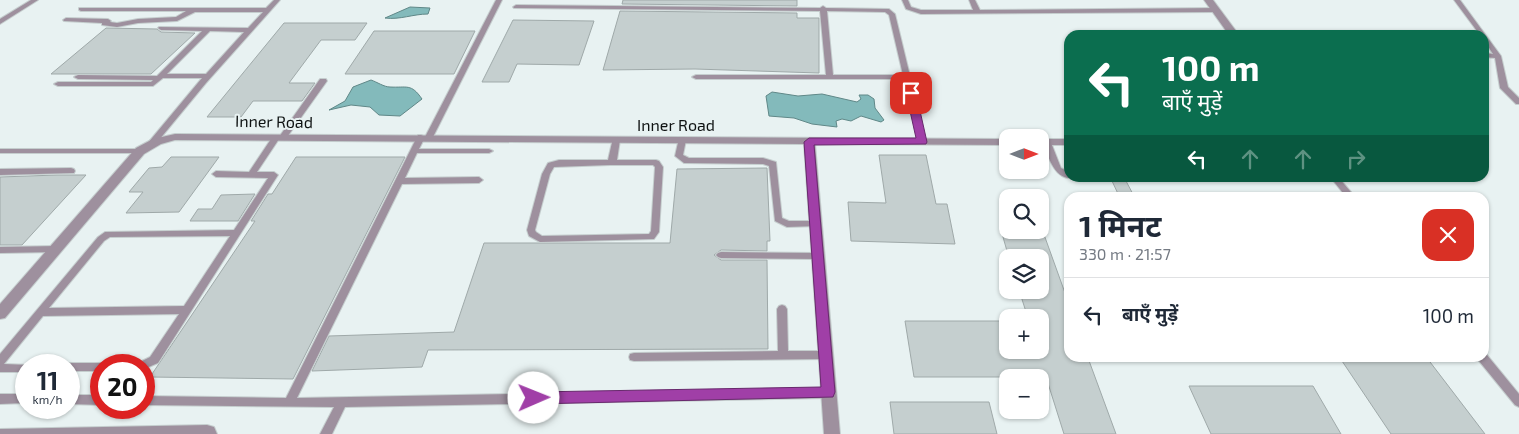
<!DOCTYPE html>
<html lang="hi">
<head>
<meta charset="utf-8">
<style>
	body { margin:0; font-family:"Exo 2","Noto Sans Devanagari",sans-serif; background:#f6f6f7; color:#1f2937; height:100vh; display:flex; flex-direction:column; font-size:19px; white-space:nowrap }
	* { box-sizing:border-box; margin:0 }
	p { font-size:16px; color:#747a83 }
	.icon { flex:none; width:28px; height:28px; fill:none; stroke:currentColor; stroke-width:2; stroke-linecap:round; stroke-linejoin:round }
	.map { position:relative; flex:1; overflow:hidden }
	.panel { position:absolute; left:1064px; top:192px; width:425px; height:170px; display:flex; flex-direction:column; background:#fff; border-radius:15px; box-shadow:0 1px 4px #0004 }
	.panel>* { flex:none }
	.banner { position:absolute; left:1064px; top:30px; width:425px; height:152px; border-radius:15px; box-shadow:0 1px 4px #0004; background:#0b6e4f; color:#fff; overflow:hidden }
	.needle { width:32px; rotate:90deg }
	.controls { position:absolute; left:999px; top:129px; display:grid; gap:10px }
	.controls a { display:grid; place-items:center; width:50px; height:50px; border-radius:10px; background:#fff; box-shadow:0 1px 4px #0004; font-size:25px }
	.speed { position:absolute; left:15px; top:354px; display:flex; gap:10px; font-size:25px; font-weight:700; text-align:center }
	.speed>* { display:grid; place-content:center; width:65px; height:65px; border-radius:50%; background:#fff; box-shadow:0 1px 4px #0004; line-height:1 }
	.speed small { font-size:12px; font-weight:400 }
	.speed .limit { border:8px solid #d22; background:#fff; color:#111 }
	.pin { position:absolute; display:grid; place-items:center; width:42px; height:42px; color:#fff; margin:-21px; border-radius:10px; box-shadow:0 2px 8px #0006 }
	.me { position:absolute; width:55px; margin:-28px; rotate:89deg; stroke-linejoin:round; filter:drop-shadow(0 0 4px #0008) }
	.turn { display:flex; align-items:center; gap:18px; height:105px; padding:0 15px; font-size:22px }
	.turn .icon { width:65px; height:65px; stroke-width:2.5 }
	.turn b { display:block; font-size:35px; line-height:42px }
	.lanes { display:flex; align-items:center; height:48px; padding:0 15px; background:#0003; justify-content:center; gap:25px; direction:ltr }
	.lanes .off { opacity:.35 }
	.round { display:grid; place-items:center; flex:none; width:52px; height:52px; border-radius:15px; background:#f6f6f7 }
	.summary { display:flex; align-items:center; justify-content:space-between; height:85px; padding:0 15px }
	h1 { font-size:30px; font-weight:700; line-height:38px }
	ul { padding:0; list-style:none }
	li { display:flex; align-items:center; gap:15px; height:75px; padding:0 15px; border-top:1px solid #e0e1e3 }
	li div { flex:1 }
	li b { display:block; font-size:19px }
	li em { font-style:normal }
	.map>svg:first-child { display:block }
	.water { fill:#83babb; stroke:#608888 }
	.building { fill:#c5cfcf; stroke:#9fa9a9 }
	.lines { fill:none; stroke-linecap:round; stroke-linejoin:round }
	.service-casing { stroke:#c5cece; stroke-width:2 }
	.minor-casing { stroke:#c5cece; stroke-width:2 }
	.service { fill:#9e909e; fill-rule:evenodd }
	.minor { fill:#9e909e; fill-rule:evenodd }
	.route { fill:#a03fa7; stroke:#68296d }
	.labels { text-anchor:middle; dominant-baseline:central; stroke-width:4; stroke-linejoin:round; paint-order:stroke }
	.street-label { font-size:16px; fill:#0e1212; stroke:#e8f2f2 }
</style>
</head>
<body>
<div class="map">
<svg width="1519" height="434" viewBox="0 0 1519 434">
	<rect width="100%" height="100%" fill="#e8f2f2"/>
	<!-- water -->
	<g class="water">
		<path d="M410,7l20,1 -2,6c-15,0 -28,6 -43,4z"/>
		<path d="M371,80c6,2 13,7 19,7 17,1 21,-4 32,12l-22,17 -21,-1 -9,-8 -19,-2 -22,5 16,-9 8,-14z"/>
		<polygon points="772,92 798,96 822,94 857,102 861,99 859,95 868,95 874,99 875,108 884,120 881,122 861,116 851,121 842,119 836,121 837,127 812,124 794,118 769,116 766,96"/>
	</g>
	<!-- building -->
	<g class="building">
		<polygon points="623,0 797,0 797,6 622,4"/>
		<polygon points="620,11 797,13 797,18 819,18 819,73 695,69 603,70"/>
		<polygon points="513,20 594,21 579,65 517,64 509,82 482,82"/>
		<polygon points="284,23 367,23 355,40 321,40 289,83 315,83 302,101 253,101 241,117 207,117"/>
		<polygon points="106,28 157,29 161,32 195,33 151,74 51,74"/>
		<polygon points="374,31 475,31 454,74 345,74"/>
		<polygon points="879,155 926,155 936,204 947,204 955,244 851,241 848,202 886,203"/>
		<polygon points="171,157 219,157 179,212 126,213 143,192 129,192 149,168 162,167"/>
		<polygon points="296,157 405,157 293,379 150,377 255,221 251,221 268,194 272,194"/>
		<polygon points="767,168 770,241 767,241 767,251 721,250 714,255 721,260 767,260 768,349 428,350 422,367 312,371 329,336 454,332 484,243 670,243 677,169"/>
		<polygon points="57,175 86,175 22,245 0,245 0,177"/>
		<polygon points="1112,181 1126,181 1135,198 1120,198"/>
		<polygon points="255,194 238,221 190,221 198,209 212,209 221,195"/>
		<polygon points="1042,229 1069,304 1069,358 1088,358 1116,434 1064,434 1046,377 914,377 905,321 1008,321 1008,350 1040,350 1040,318 1028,318 1019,290 1040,290 1040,258 1009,258 1001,230"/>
		<polygon points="1340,358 1427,358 1485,434 1391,434"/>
		<polygon points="1189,386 1313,386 1341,434 1211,434"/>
		<polygon points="890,402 989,402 997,434 894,434"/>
	</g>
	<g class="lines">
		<!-- service casing -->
		<g class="service-casing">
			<g id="service">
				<polygon points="31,0 38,0 0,24 0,19"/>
				<path d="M274,0h6l-74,83 -52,63h-6l-1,-2 55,-66h-39l-10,8h-95l-4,-2 4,-2h93l2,-2 -75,-1 -4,-2 4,-2 79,1 45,-45 -41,-1 -3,-2 1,-1 89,1 15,-16h-68l-18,9 -39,2 -21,4 -15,-2v-2l-38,-2 -1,-1 3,-2 42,1 3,2 -1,1 7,1 21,-4 38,-2 10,-6h-105l-2,-1v-2h187zM210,31l34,1 -38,42h-39z"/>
				<polygon points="496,0 502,0 433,137 429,139 426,139 425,137"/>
				<polygon points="902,0 908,0 911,7 921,10 973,10 969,0 975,0 980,10 1216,8 1219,10 1216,12 921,14 906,9"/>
				<polygon points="1454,0 1460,0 1501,56 1508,87 1519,98 1519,104 1516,104 1500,88 1495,58 1484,57 1484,53 1493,54 1484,40 1484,35 1480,35"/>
				<path d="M516,5l304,3 3,-2 3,2 63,1 6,5 31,128 -4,2 -4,-2 -14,-63h-208l-4,-2 4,-2h130l-6,-64 -306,-3 -1,-1zM827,11l58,1 4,3 14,60h-70z"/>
				<path d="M320,79h6l1,2 -42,59 -6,-1 -22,33h17l4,3 -120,188 -14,6v-4h-5l1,-3 10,-5 29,-43 -136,2 -39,48 26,1h-4v7h-26v-18l98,-117 7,-5 129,-2 34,-52 -52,-1 -4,-3 4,-3 33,1 24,-36 6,1zM230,236l-46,70 -135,2 55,-67 6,-4z"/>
				<polygon points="418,135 421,135 425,137 419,149 489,149 493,151 489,153 417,153 405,178 479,177 483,180 479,183 402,184 297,398 828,388 832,390 833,393 832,396 828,398 345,407 332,434 320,434 334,407 144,405 144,396 286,398"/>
				<path d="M613,138h6l1,2 -3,20h39l3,1 4,6 -4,65 -5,7 -114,3 -11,-6 -2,-6 15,-56 6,-11 11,-3h49zM610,165h43l2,2 -4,64 -2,3 -107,2 -6,-4 -1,-2 15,-56 4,-7z"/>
				<polygon points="679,138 685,138 686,140 683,155 689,158 763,158 776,162 782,218 789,221 815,221 818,222 819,224 818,226 787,227 775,221 769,166 763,164 684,163 675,156"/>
				<path d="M1044,140h6l11,28 8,4v6h3c-18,2 -24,-23 -29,-36z"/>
				<polygon points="0,149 140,149 144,151 140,153 0,153"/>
				<polygon points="71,168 74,169 75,171 74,173 0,175 0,169"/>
				<polygon points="1331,178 1339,178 1356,198 1347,198"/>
				<polygon points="56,246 61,249 56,252 0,253 0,247"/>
				<polygon points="721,252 817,253 820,254 822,256 820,258 817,259 721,258 718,257 716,255 718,253"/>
				<polygon points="782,305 785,306 787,309 788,351 825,351 829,352 830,355 829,358 825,359 634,361 630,360 629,357 630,354 634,353 778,351 777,309 779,306"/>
				<polygon points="1484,354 1487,355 1519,394 1519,407 1515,405 1479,361 1478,358 1484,358"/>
				<polygon points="69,363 101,363 105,365 101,365 101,371 69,371 69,365 65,365"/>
				<polygon points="0,394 26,394 26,403 0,404"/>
				<polygon points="101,395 101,405 69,404 69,395"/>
				<polygon points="207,425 214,427 217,434 0,434 0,429"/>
			</g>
		</g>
		<!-- minor casing -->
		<g class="minor-casing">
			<g id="minor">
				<polygon points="1204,0 1213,0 1239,35 1229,35"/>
				<polygon points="175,134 1008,139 1008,145 815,144 840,434 824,434 804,144 175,140 161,144 144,154 5,318 0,319 0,304 136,148 153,139"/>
				<rect x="1040" y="139" width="29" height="6"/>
			</g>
		</g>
		<!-- service -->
		<use href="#service" class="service"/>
		<!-- minor -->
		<use href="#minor" class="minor"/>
	</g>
	<!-- route -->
	<polygon class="route" points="911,90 916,93 927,142 926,144 814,145 835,392 833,397 534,404 529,402 527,398 529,394 534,392 821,387 804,142 809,138 916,138 906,93"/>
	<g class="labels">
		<!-- street labels -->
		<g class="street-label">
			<text transform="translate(274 121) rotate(1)">Inner Road</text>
			<text x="676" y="124">Inner Road</text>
		</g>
	</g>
</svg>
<div class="controls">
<a><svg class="needle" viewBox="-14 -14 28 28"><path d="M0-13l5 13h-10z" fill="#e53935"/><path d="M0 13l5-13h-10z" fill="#747a83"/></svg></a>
<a><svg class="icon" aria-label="search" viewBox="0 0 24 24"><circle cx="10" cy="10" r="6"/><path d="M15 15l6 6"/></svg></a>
<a><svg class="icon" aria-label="layers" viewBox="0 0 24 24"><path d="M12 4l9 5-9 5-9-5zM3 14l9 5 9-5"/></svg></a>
<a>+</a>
<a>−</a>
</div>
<div class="speed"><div>11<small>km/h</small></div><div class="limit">20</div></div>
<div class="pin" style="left:911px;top:93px;background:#d93025"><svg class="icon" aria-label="arrive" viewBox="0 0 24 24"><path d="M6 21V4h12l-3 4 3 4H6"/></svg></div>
<svg class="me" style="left:534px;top:398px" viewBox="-20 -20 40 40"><circle r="19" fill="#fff"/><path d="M0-13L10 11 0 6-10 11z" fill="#a03fa7"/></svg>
<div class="banner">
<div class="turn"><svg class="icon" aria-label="left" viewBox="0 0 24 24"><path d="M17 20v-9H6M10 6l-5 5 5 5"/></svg><div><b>100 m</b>बाएँ मुड़ें</div></div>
<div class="lanes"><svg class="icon" aria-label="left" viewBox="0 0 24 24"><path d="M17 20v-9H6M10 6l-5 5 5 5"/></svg><svg class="icon off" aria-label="ahead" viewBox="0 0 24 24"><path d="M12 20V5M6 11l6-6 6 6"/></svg><svg class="icon off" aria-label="ahead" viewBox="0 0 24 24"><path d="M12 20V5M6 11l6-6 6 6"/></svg><svg class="icon off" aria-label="right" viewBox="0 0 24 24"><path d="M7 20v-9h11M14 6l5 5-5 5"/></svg></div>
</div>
<section class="panel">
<div class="summary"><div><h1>1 मिनट</h1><p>330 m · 21:57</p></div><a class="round" style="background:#d93025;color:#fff"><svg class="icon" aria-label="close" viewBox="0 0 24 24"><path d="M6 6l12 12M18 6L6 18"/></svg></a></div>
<ul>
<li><svg class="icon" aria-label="left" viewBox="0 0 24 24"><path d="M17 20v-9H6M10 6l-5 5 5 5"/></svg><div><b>बाएँ मुड़ें</b></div><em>100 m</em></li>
</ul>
</section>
</div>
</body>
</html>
